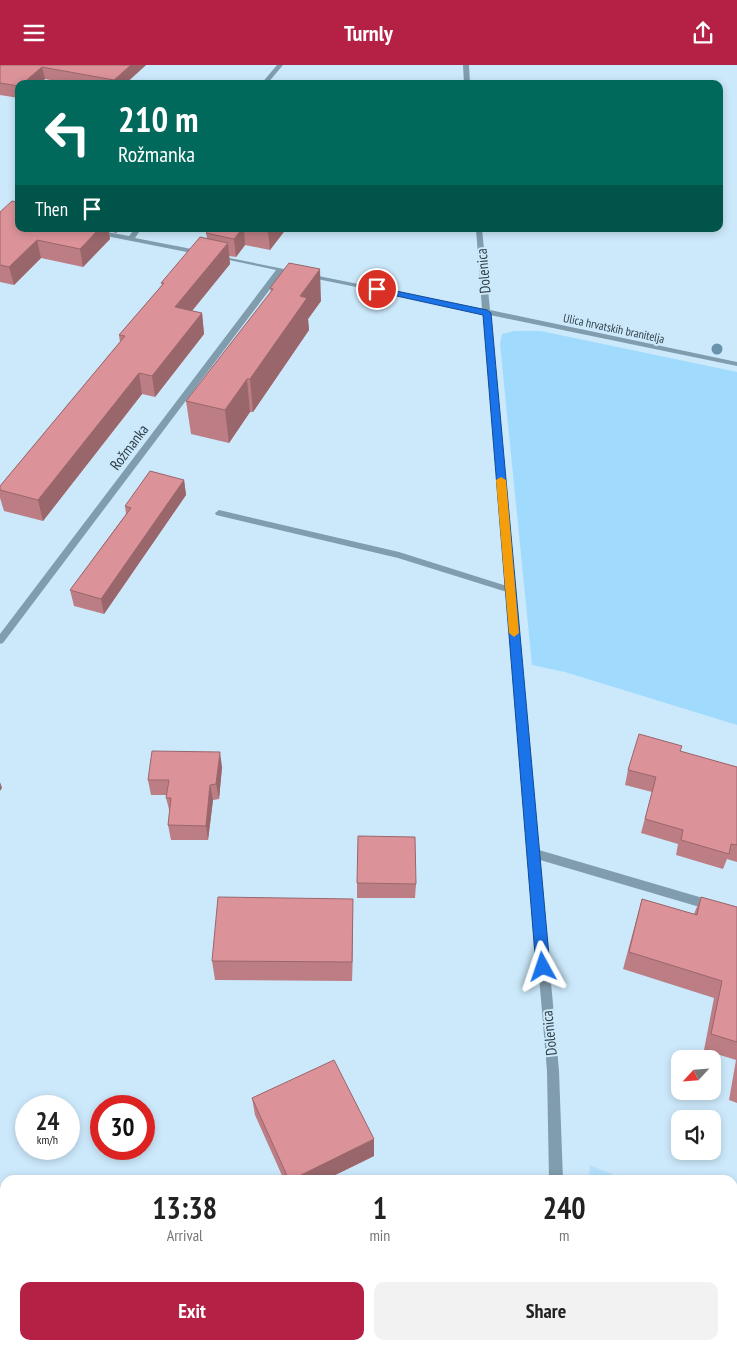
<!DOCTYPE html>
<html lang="en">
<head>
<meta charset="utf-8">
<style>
	body { margin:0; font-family:"PT Sans Narrow",sans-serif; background:#f2f2f2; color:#222; height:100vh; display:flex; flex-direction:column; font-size:19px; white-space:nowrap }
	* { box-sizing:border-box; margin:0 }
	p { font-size:16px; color:#767676 }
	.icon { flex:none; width:28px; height:28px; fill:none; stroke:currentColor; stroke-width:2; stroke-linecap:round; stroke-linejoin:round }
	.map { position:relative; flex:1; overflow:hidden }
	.sheet { position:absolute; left:0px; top:1110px; width:738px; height:175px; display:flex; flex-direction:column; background:#fff; border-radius:15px 15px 0 0; box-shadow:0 2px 8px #0003 }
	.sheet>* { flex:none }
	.guide { position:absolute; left:15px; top:15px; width:708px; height:152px; border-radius:10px; box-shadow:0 2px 8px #0003; background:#00695c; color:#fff; overflow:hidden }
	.needle { width:32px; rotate:244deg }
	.controls { position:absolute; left:671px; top:985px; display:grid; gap:10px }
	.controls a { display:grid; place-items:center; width:50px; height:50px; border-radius:10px; background:#fff; box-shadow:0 2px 8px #0003; font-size:25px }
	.speed { position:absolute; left:15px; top:1030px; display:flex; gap:10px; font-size:25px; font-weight:700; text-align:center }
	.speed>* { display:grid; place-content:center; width:65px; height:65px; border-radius:50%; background:#fff; box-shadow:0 2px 8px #0003; line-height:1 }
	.speed small { font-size:12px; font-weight:400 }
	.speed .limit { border:8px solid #d22; background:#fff; color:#111 }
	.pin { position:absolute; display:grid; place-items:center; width:42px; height:42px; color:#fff; margin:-21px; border:2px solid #fff; border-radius:50%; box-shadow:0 1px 5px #0007 }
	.me { position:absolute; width:55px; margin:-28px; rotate:355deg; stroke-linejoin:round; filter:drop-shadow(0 0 4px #0008) }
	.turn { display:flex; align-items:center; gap:18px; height:105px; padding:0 20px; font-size:22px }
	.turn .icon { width:65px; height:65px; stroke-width:2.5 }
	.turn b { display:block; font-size:35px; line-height:42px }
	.then { display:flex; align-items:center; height:48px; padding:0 20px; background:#0003; gap:10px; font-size:19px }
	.eta { display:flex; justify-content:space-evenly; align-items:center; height:85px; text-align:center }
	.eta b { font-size:30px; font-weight:800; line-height:35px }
	.primary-button { display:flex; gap:10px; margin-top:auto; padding:10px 20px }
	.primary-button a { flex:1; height:58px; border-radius:10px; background:#b42145; color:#fff; font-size:20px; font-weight:800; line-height:58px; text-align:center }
	.primary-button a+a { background:#f2f2f2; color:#222 }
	header { display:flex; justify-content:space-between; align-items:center; height:65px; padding:0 20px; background:#b42145; color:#fff; font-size:22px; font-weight:800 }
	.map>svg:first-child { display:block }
	.built { fill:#b4e0fb }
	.green { fill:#a0dbfe }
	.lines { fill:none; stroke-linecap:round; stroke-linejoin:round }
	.service { fill:#809cad; fill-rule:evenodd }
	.minor { fill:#809cad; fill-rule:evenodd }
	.tree { fill:#6893aa }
	.wall { fill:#bc7e84 }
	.shaded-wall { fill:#99666b }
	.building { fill:#db9299; stroke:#99666b }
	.route { fill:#1a73e8; stroke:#114b97 }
	.slow { fill:#f59e0b }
	.labels { text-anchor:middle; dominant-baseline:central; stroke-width:4; stroke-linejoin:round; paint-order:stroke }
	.far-street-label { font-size:12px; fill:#2f3d46; stroke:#cce9fb }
	.street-label { font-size:15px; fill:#2f3d46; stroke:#cce9fb }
</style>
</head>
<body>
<header><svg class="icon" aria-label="menu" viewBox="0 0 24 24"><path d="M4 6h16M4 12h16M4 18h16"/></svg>Turnly<svg class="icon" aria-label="share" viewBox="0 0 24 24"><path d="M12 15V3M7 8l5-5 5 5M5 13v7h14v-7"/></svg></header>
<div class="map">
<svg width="737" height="1285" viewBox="0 0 737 1285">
	<rect width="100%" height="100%" fill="#cce9fb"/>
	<!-- built -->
	<g class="built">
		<polygon points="590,1100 625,1115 589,1115"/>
		<polygon points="733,1160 737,1162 737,1285 654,1285 644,1280 732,1280"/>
	</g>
	<!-- green -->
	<polygon class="green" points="514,266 541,266 737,307 737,660 565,607 532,600 500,279 502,269"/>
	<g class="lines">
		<!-- service -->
		<g class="service">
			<polygon points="219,445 399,487 513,523 515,525 510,528 398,493 216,450 215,448"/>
			<polygon points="732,1277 737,1279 737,1285 718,1285 716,1280 732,1280"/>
		</g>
		<!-- minor -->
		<g class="minor">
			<polygon points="277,0 283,0 267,19 261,19"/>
			<polygon points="463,0 469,0 470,19 464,19"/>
			<polygon points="78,164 90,164 129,171 135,164 141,164 135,173 202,186 205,188 202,190 81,166"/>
			<polygon points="476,164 482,164 490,245 737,297 737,301 490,250 539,785 737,843 737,853 540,795 559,1006 563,1115 549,1115 547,1006 483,248 283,207 3,578 0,579 0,569 276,205 215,192 215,190 482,244"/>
			<rect x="545" y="1280" width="14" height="5"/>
		</g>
	</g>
	<!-- trees -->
	<circle class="tree" cx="717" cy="284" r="5.5"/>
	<!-- wall -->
	<g class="wall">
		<polygon points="0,0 146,0 125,19 71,19 45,14 39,19 19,19 19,33 0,30"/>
		<polygon points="0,147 19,164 120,164 116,168 109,166 110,174 83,202 41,193 14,220 0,217"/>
		<polygon points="205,164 286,164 270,185 245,180 236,192 229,191 230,199 192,246 202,248 204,269 155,332 142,329 43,456 4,446 0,433 0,421 120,277 119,270 162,220 161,218 207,173 206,168 209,165"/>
		<polygon points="270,223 321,236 308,254 309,265 253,347 250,347 229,378 191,369 186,336 271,227"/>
		<polygon points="184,415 186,430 104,549 74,541 70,525 126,449 125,441"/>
		<polygon points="680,686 737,702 737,797 727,794 723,804 676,790 678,779 641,768 652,727 625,720 628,705"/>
		<polygon points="222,702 219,734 213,735 208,775 171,775 168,760 170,748 166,733 167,730 151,730 148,715"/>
		<polygon points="357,818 416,819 415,833 357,833"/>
		<polygon points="701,832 737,842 737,1038 729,1035 736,995 704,985 714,933 623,904 637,852 642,834 694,849"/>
		<polygon points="353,854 352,916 215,915 212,896"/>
		<polygon points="252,1033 374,1091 325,1115 284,1115 255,1050"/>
		<polygon points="293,1281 454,1285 294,1285"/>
	</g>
	<!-- shaded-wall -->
	<g class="shaded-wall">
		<polygon points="131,0 146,0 125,19 115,19 114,15"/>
		<polygon points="42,2 45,14 39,19 22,19"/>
		<polygon points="99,164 108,164 110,174 83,202 80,184"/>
		<polygon points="115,164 120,164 116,168"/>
		<polygon points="242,164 244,164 245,180 236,192 234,174"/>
		<polygon points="271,164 286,164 270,185 268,167"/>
		<polygon points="37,175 41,193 14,220 9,202"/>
		<polygon points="228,178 230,199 178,263 175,242"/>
		<polygon points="320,204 321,236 308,254 309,265 253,347 250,314 300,231"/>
		<polygon points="202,248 204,269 155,332 152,311"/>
		<polygon points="139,308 142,329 43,456 38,435"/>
		<polygon points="247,314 250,347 229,378 225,345"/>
		<polygon points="184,415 186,430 104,549 101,534"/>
		<polygon points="220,687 222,702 219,734 216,719"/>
		<polygon points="0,717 2,723 0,726"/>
		<polygon points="210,720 213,735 208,775 206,761"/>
		<polygon points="353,834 353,854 352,916 352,897"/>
		<polygon points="374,1074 374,1091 325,1115 291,1115"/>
	</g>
	<!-- building -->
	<g class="building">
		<polygon points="0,0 131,0 114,15 42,2 22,19 19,19 19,21 0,18"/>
		<polygon points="19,130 19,164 99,164 80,184 37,175 9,202 0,200 0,147 12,136 16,137 17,132"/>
		<polygon points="210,164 242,164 234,174 206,168"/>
		<polygon points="253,164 271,164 268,167"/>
		<polygon points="200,172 228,178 175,242 202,248 152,311 139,308 38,435 0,425 0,421 125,271 119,270 164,218 161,218"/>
		<polygon points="289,198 320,204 300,231 307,233 250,314 247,314 225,345 186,336 273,224 270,223"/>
		<polygon points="150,406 184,415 101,534 70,525 131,443 125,441"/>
		<polygon points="639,669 682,681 680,686 737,702 737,780 731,779 729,789 681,775 683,765 645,754 656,712 628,705"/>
		<polygon points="152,686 220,687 216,719 210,720 206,761 168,760 171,733 166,733 169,715 148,715"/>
		<polygon points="358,771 415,772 416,819 357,818"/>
		<polygon points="218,832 353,834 352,897 212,896"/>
		<polygon points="701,832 737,842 737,977 711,969 722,916 629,887 642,834 697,850"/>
		<polygon points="334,995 374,1074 291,1115 289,1115 252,1033"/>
		<polygon points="293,1280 455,1280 454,1285 320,1285 293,1281"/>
	</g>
	<!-- route -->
	<polygon class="route" points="377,222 487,245 491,248 550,902 548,906 543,908 538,906 536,902 483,250 374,226 373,224"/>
	<!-- slow -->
	<polygon class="slow" points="501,412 506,415 519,568 514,572 509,568 496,415"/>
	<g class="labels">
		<!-- far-street labels -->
		<g class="far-street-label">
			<text transform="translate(614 263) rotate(12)">Ulica hrvatskih branitelja</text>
		</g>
		<!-- street labels -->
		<g class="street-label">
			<text transform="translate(483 206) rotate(-95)">Dolenica</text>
			<text transform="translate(129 382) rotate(-53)">Rožmanka</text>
			<text transform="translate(549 968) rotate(-96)">Dolenica</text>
		</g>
	</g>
</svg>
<div class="controls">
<a><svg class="needle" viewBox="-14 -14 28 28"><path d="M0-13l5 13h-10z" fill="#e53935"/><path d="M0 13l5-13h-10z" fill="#767676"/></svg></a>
<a><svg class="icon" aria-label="sound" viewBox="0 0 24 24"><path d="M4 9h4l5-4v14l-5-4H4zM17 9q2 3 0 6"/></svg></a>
</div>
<div class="speed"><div>24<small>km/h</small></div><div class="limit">30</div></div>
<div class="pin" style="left:377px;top:224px;background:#d93025"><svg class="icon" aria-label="arrive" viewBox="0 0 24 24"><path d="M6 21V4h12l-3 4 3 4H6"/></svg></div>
<svg class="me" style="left:543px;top:902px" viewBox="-20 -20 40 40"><path d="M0-17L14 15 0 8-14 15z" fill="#1a73e8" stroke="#fff" stroke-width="4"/></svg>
<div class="guide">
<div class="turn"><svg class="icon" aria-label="left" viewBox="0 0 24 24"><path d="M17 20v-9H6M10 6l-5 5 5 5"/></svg><div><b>210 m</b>Rožmanka</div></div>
<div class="then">Then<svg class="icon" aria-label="arrive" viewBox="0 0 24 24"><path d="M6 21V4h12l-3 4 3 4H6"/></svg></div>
</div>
<section class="sheet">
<div class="eta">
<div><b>13:38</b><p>Arrival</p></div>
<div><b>1</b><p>min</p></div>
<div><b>240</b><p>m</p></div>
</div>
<div class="primary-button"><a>Exit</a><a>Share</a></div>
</section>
</div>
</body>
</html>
